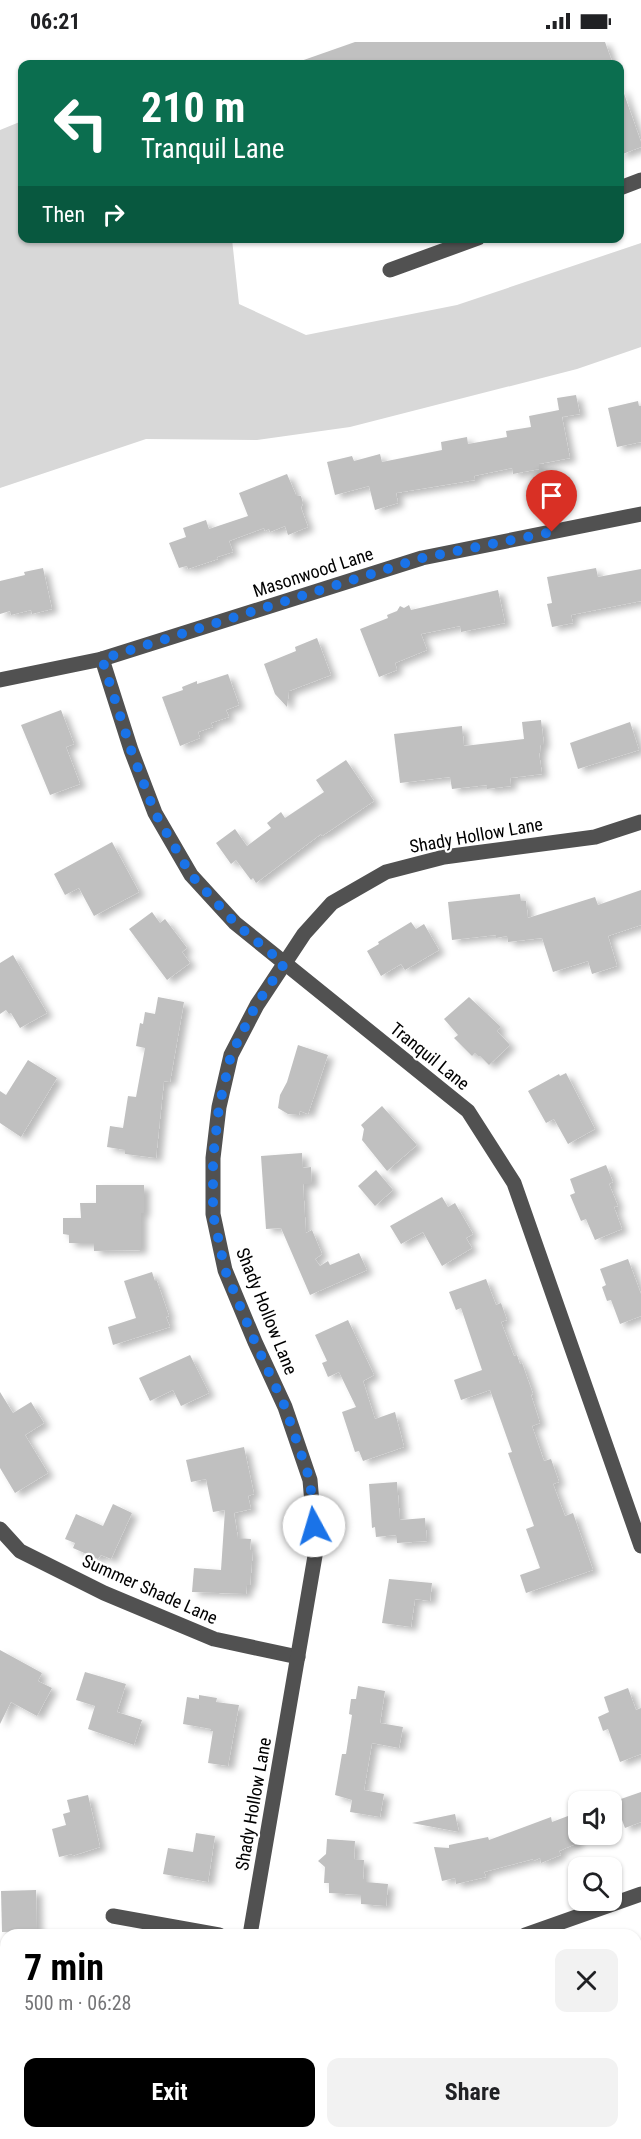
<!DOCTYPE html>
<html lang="en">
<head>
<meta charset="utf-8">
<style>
	body { margin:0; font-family:"Roboto Condensed",sans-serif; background:#f2f2f2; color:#202124; height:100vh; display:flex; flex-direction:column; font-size:22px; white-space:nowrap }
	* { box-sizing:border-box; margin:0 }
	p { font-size:20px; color:#757577 }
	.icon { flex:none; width:33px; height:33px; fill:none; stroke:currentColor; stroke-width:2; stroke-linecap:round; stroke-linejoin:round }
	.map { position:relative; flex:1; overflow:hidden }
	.drawer { position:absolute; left:0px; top:1887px; width:642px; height:210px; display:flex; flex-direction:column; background:#fff; border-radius:18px 18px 0 0; box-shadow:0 2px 4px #0004 }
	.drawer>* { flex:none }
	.banner { position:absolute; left:18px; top:18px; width:606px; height:183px; border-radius:12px; box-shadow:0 2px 4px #0004; background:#0b6e4f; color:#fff; overflow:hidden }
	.tools { position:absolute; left:568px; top:1749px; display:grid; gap:12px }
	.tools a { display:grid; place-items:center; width:54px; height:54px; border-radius:12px; background:#fff; box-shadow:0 2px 4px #0004; font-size:30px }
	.pin { position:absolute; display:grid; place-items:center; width:51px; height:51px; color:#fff; margin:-62px -26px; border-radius:50% 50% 50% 0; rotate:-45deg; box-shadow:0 0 6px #0007 }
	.pin .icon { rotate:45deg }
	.me { position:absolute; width:66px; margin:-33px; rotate:354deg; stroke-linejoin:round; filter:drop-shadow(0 0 4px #0008) }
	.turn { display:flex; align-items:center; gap:21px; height:126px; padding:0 24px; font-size:27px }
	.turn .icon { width:78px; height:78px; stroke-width:2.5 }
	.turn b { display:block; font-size:42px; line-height:51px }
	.then { display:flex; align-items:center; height:57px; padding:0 24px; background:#0003; gap:12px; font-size:22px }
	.round { display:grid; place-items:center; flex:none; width:63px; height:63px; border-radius:12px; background:#f2f2f2 }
	.headline { display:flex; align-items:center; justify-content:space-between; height:102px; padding:0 24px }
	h1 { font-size:36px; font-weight:700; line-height:45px; color:#000 }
	.cta { display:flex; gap:12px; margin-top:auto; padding:12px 24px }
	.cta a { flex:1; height:69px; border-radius:12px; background:#000; color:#fff; font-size:24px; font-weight:700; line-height:69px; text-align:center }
	.cta a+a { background:#f2f2f2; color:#202124 }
	.status { display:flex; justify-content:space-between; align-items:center; height:42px; padding:0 30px; background:#fff; direction:ltr }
	.status svg { height:16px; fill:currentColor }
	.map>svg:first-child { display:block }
	.green { fill:#d8d8d8 }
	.building { fill:#c0c0c0; filter:url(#shadow) }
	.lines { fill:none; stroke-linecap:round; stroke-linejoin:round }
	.minor { stroke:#515151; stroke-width:15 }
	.route { stroke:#1a73e8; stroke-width:10; stroke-dasharray:0 18 }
	.labels { text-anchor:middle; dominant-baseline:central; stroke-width:4.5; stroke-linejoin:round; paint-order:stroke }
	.street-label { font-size:18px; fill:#000; stroke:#fff }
</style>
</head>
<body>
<div class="status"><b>06:21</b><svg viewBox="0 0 49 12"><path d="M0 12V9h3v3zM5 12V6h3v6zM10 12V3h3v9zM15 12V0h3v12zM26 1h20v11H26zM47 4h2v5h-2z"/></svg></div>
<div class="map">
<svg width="641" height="2097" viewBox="0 0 641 2097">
	<defs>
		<filter id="shadow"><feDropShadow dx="6" dy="4" stdDeviation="3" flood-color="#0004"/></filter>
	</defs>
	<rect width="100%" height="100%" fill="#fff"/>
	<!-- green -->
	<polygon class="green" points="22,79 22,196 232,197 239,262 306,293 457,263 641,201 641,305 577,327 350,385 257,398 146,397 0,446 0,88"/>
	<!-- building -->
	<g class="building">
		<polygon points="355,0 605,0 613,22 299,22 298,20"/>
		<polygon points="620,46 622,46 641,100 641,105 620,113"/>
		<polygon points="576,353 580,372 562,375 570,416 539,422 539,427 513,432 512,426 474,434 475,438 396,451 398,461 375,468 369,444 335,453 327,420 352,414 354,419 380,412 382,420 442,408 441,400 467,395 468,402 507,395 506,389 531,385 529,374 559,368 557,356"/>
		<polygon points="638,359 639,364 641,364 641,400 617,405 608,366"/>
		<polygon points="287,432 296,453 301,454 303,461 301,466 308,485 288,493 285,484 270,490 269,487 265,489 264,486 229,499 233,510 217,515 218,517 188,527 187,524 179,526 169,501 186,495 183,486 206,478 209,487 248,474 239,451"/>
		<polygon points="43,526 52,567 32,572 31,568 11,573 10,569 0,572 0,539 25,533 24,530"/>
		<polygon points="596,526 598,535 641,527 641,559 571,573 573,581 552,585 547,562 552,561 547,535"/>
		<polygon points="498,548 505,581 461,590 460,584 421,592 427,608 395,621 397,628 379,635 360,587 388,576 387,573 397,569 400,564 404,566 409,563 411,568"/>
		<polygon points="317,596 331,633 289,649 287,665 275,652 264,622 296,609 295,605"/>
		<polygon points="228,632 239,663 226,668 229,675 211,681 213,685 198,690 200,696 180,704 162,655 183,648 182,645 197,639 197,642"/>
		<polygon points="61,668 74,702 66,705 80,742 50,753 21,683"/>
		<polygon points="541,678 544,703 540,703 541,711 539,711 542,732 510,736 511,744 487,747 487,743 452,747 450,735 400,741 394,692 462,684 464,704 524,697 522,680"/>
		<polygon points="630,680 639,708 578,727 570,701"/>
		<polygon points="346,718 374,759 322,794 321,792 256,841 253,836 251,838 236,818 231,822 216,801 235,787 247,804 271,786 267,781 281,770 285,776 324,750 316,738"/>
		<polygon points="112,800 139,850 94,874 79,846 65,853 54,832"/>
		<polygon points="641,848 641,883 608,894 617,924 592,932 588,919 553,930 542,896 508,900 507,894 496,896 496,893 452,898 448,860 520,852 521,859 526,859 528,876 595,855 598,863"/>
		<polygon points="152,870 160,881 165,877 187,906 182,910 190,921 167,938 129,887"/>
		<polygon points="411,880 416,887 424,882 439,908 405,928 401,922 381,934 367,909 379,902 378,900"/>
		<polygon points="13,913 47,971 20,986 11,971 9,972 6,968 0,972 0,921"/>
		<polygon points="158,955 184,960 170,1040 164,1039 156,1116 125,1112 125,1108 107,1105 110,1084 123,1086 128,1054 136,1055 145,1006 136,1004 140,981 143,982 145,970 155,972"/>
		<polygon points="469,955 501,985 497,989 510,1003 489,1023 480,1014 479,1015 475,1011 472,1014 454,996 458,993 444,977"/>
		<polygon points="298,1003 328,1013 308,1072 300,1069 299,1073 288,1072 278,1066 280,1053 287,1040"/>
		<polygon points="28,1018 57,1036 21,1095 0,1081 0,1049 6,1053"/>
		<polygon points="566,1031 595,1087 568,1102 554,1077 546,1081 528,1049 559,1032 560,1034"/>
		<polygon points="382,1064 417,1103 387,1129 362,1098 364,1087 361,1083"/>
		<polygon points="302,1111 303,1126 311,1125 312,1142 303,1142 306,1191 312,1188 322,1212 315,1217 320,1224 328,1219 330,1223 359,1211 367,1228 310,1253 281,1186 266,1187 261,1114"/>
		<polygon points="606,1123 613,1140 609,1142 618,1164 614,1165 622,1187 595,1198 586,1177 581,1179 570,1153 575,1151 570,1137"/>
		<polygon points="376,1128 393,1148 375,1164 358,1144"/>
		<polygon points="96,1143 144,1143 144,1171 141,1171 141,1208 94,1209 94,1201 69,1201 69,1193 63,1192 63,1176 81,1176 80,1161 96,1161"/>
		<polygon points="442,1155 448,1165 455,1161 473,1192 466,1196 472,1206 442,1224 423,1190 401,1202 390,1184"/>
		<polygon points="628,1217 641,1252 641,1274 620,1282 611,1258 607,1259 602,1245 606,1243 600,1227"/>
		<polygon points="152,1230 155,1239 157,1239 169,1274 166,1275 170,1285 113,1303 108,1285 136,1276 124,1239"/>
		<polygon points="486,1237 496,1263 501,1261 507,1278 501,1280 514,1314 517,1313 520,1322 522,1321 533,1352 531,1353 540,1381 532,1384 544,1419 551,1417 559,1440 553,1442 565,1474 573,1471 593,1528 526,1551 520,1533 540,1526 526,1487 534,1484 508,1411 512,1410 490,1348 461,1358 454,1338 482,1328 461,1266 456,1268 449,1250"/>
		<polygon points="348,1278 374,1333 363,1339 375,1377 395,1370 404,1405 363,1419 359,1409 355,1410 342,1370 356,1365 339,1330 328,1335 322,1321 327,1319 315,1293"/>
		<polygon points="190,1313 209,1351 181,1364 173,1348 150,1359 139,1336"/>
		<polygon points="0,1350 13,1371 31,1360 44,1381 25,1393 48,1431 15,1451 0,1426"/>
		<polygon points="244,1405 254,1452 248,1454 251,1467 234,1471 238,1496 251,1497 250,1508 253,1508 250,1543 247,1543 246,1552 192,1550 194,1526 221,1528 225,1468 213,1470 206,1437 191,1440 186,1418"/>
		<polygon points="397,1440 400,1478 425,1476 427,1499 397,1501 396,1493 376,1495 375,1485 372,1486 369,1442"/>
		<polygon points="113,1462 132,1471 111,1517 101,1513 98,1517 73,1506 75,1501 65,1497 76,1472 103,1484"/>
		<polygon points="389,1537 432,1541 430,1559 415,1557 411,1585 382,1581"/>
		<polygon points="0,1608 42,1631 38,1639 52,1646 37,1674 11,1660 0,1682"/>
		<polygon points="85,1630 126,1642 117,1670 142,1678 134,1703 88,1687 95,1664 76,1658"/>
		<polygon points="358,1644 385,1649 380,1681 403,1685 399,1706 372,1701 364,1748 384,1752 380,1775 350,1770 352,1758 335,1753 342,1712 346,1712 352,1673 349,1672 351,1657 356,1657"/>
		<polygon points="628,1646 636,1668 641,1666 641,1712 620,1720 608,1687 603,1689 598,1675 609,1670 604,1655"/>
		<polygon points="199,1653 217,1656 216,1660 239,1663 228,1724 208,1721 213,1689 210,1689 211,1687 183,1682 187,1655 199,1657"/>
		<polygon points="641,1750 641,1780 625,1786 615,1759"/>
		<polygon points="88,1753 100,1805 72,1814 72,1812 59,1815 52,1787 66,1783 63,1772 70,1770 67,1758"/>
		<polygon points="455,1772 459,1790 412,1781"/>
		<polygon points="568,1774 578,1801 559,1809 561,1813 541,1821 540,1816 533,1819 533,1817 484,1830 486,1835 456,1842 455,1836 442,1839 434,1805 449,1806 449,1803 488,1795 489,1798 551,1775 552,1780"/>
		<polygon points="196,1791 215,1794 208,1840 163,1832 168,1806 193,1810"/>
		<polygon points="327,1797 355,1799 354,1817 364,1818 363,1837 366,1837 366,1840 388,1842 386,1864 361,1862 361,1853 329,1851 329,1841 324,1841 325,1825 318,1819 326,1812"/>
		<polygon points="36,1848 37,1889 2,1890 1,1849"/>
	</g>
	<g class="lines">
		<!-- minor -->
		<g class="minor">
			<polyline points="620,146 641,138"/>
			<polyline points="390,228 478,196"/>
			<polyline points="102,617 131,708 155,771 191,833 235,881 468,1069 514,1141 641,1504"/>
			<polyline points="0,638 102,617 422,516 641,472"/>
			<polyline points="0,1487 20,1509 104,1551 214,1597 298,1615"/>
			<polyline points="113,1874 219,1893"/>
			<polyline points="250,1893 316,1508 310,1438 285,1365 255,1300 225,1228 213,1172 213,1116 219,1065 231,1013 257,963 304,892 332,861 386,830 444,815 595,795 641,780"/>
			<polyline points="525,1893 641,1852"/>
			<polyline points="215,2097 216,2091"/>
		</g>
	</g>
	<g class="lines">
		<!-- route -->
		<polyline class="route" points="314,1484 310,1438 285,1365 255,1300 225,1228 213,1172 213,1116 219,1065 231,1013 256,963 284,922 235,881 191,833 155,771 131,708 102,617 422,516 552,490"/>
	</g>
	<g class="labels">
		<!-- street labels -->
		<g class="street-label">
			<text transform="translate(313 530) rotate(-18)">Masonwood Lane</text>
			<text transform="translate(476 793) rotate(-10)">Shady Hollow Lane</text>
			<text transform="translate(430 1014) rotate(39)">Tranquil Lane</text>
			<text transform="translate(267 1269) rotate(68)">Shady Hollow Lane</text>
			<text transform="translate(150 1547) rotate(24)">Summer Shade Lane</text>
			<text transform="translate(253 1762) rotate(-80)">Shady Hollow Lane</text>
		</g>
	</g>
</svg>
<div class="tools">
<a><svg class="icon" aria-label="sound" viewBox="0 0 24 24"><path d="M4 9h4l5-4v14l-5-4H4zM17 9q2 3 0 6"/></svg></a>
<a><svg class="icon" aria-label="search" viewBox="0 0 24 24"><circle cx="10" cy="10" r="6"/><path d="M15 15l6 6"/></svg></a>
</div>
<div class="pin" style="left:552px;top:490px;background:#d93025"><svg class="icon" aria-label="arrive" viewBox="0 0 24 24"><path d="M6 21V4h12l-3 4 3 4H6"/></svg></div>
<svg class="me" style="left:314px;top:1484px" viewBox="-20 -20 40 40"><circle r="19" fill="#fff"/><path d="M0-13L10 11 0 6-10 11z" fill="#1a73e8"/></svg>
<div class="banner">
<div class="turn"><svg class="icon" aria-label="left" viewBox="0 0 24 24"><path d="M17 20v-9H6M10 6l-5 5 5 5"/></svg><div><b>210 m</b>Tranquil Lane</div></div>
<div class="then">Then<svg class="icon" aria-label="right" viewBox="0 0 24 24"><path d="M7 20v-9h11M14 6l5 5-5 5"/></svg></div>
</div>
<section class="drawer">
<div class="headline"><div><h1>7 min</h1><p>500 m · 06:28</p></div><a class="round"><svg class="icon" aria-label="close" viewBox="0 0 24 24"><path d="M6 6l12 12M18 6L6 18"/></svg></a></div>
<div class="cta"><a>Exit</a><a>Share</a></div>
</section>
</div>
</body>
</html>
